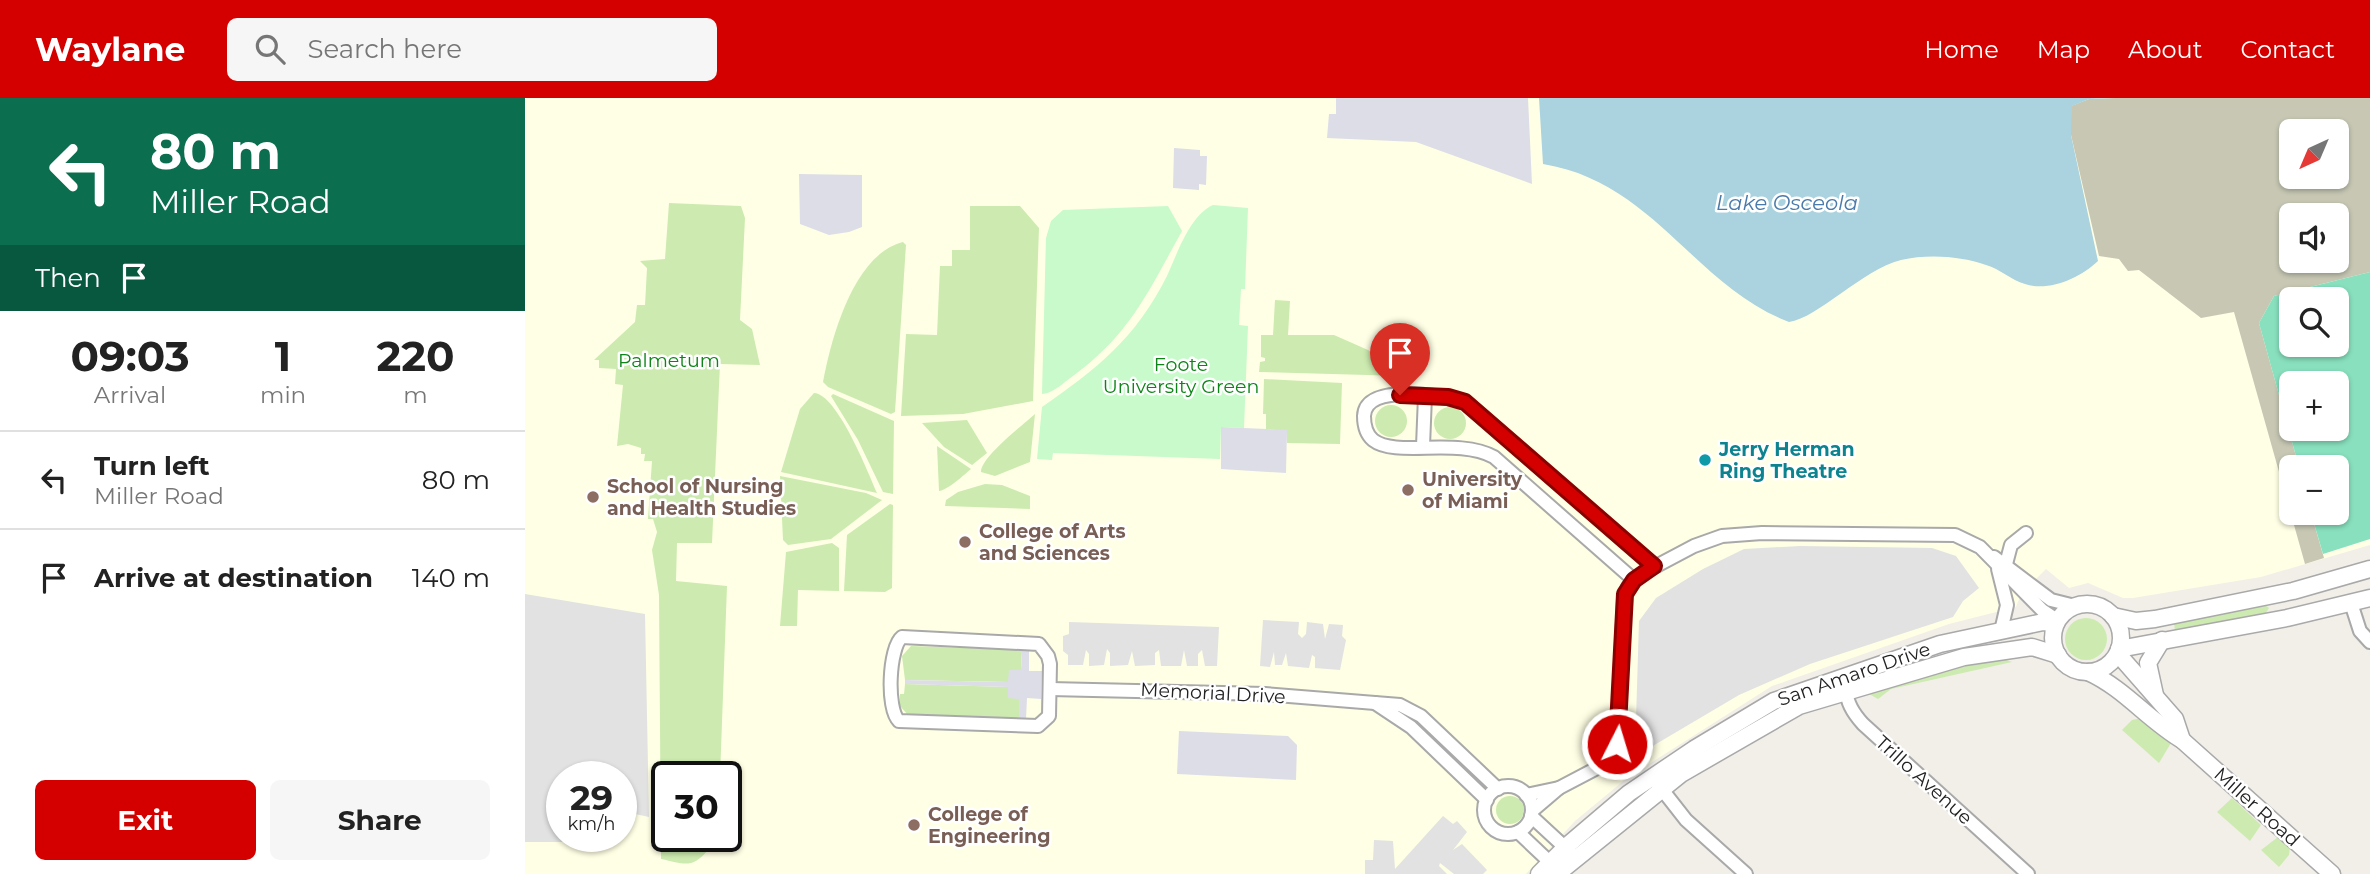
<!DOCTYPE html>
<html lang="en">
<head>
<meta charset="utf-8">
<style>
	body { margin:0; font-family:Montserrat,sans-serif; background:#f6f6f6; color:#222; height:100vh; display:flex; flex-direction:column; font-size:26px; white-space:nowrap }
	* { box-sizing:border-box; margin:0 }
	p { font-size:23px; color:#767676 }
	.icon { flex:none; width:38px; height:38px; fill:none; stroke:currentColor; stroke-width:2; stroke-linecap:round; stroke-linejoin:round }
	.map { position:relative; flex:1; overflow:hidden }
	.panel { display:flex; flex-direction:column; background:#fff; width:525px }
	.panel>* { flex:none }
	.guide { background:#0b6e4f; color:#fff; overflow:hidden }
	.needle { width:46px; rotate:224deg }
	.tools { position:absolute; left:1754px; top:21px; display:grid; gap:14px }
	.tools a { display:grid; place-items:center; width:70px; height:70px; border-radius:10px; background:#fff; box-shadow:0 2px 5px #0004; font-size:35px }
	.speed { position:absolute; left:21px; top:663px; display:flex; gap:14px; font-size:35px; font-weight:700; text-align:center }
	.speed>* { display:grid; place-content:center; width:91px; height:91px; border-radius:50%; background:#fff; box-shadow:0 2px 5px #0004; line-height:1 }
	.speed small { font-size:18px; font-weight:400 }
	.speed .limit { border:4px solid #111; border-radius:10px; background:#fff; color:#111 }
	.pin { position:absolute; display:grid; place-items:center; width:60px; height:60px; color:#fff; margin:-72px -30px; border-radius:50% 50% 50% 0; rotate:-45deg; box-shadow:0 0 7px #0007 }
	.pin .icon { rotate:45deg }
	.me { position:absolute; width:77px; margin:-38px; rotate:5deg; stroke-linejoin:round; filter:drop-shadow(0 0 5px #0008) }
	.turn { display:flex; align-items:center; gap:24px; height:147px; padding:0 35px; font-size:32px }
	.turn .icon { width:91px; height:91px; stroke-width:2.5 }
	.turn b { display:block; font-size:49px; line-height:60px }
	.then { display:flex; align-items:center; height:66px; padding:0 35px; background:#0003; gap:14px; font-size:26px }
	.eta { display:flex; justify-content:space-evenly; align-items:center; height:119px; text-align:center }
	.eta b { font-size:42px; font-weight:700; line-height:49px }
	.action { display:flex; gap:14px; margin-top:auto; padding:14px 35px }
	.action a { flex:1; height:80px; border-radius:10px; background:#d40000; color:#fff; font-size:28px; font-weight:700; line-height:80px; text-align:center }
	.action a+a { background:#f6f6f6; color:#222 }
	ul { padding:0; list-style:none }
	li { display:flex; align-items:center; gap:21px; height:98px; padding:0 35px; border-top:2px solid #e0e0e0 }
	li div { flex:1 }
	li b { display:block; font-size:26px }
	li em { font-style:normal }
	header { display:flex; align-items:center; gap:42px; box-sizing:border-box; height:98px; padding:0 35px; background:#d40000; color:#fff }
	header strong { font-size:33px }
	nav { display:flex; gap:38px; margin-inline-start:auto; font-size:24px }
	.search { width:490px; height:63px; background:#f6f6f6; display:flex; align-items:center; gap:18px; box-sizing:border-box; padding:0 24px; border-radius:10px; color:#767676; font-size:26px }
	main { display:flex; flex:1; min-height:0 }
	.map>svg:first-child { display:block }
	.education { fill:#ffffe5; fill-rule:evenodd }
	.construction { fill:#c7c7b4; fill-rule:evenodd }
	.grass { fill:#cdebb0 }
	.park { fill:#c8facc }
	.pitch { fill:#88e0be; fill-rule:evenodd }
	.parking { fill:#e2e2e2 }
	.plaza { fill:#dddde8 }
	.water { fill:#aad3df }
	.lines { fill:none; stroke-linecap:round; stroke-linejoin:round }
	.minor-casing { stroke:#a9a9a9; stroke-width:16 }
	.tertiary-casing { stroke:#a9a9a9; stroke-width:19 }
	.minor { stroke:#fff; stroke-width:12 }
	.tertiary { stroke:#fff; stroke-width:16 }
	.route-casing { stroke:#8a0000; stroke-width:18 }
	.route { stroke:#d40000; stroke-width:12 }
	.culture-dot { fill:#0f9aa8; stroke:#fff; stroke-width:2.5 }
	.education-dot { fill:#8d6e63; stroke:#fff; stroke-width:2.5 }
	.labels { text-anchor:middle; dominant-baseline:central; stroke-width:5; stroke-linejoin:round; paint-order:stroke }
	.park-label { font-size:19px; fill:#0c8416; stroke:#fff }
	.culture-label { font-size:19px; font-weight:bold; fill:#0d838f; stroke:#fff; text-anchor:start }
	.education-label { font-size:19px; font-weight:bold; fill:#785e54; stroke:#fff; text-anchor:start }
	.street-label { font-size:19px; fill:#222; stroke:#fff }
	.water-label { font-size:21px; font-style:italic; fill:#4a7aab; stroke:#fff }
</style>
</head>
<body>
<header>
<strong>Waylane</strong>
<div class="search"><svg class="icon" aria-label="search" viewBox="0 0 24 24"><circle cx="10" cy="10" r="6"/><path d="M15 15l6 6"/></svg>Search here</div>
<nav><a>Home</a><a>Map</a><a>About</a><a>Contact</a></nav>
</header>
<main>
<section class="panel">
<div class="guide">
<div class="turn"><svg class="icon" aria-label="left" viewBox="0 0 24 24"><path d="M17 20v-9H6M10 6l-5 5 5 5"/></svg><div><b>80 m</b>Miller Road</div></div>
<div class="then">Then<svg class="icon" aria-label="arrive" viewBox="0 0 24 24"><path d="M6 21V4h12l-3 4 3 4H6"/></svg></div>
</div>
<div class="eta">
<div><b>09:03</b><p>Arrival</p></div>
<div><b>1</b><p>min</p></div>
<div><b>220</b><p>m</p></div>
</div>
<ul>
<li><svg class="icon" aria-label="left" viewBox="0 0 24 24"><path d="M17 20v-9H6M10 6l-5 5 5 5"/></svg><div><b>Turn left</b><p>Miller Road</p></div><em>80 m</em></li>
<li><svg class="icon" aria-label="arrive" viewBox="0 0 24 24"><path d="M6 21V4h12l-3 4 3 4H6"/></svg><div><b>Arrive at destination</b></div><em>140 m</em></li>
</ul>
<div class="action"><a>Exit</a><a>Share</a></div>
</section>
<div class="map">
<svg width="1845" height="776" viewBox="0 0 1845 776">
	<rect width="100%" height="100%" fill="#f2efe9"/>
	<!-- education -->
	<path class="education" d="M0,0h1845v447l-109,32 -128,21h-10l-35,-15 -19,5 -23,-19 -25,25 -5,13 -67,17 -177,62 -145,92 -52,43 -49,53h-1001zM1766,33h45v46h-45zM1766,117h45v46h-45zM1766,201h45v46h-45zM1766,285h45v46h-45zM1766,369h45v46h-45zM37,679h59v59h-59zM142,679h59v59h-59z"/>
	<!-- construction -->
	<path class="construction" d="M1589,0h256v174l-96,24 -15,27 40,144h-8v46h20l13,45 -19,6 -71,-252 -33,6 -62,-48 -11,1 -9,-12 -20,-3 -28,-121 -1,-20 1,-9 18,-7zM1766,33h45v46h-45zM1766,117h45v46h-45z"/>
	<!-- grass -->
	<g class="grass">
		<path d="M144,105l72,3 4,12 -5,102 12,9 8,36 -40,-1 -8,179h-35l-1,38 51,5 -7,191h-53v59l51,1c-2,7 -5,7 -10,13 -16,19 -23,14 -47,9l-2,-264 -7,-45 5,-18 -4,-13h-5l4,-58h-8l1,-7h-4v-6l-13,-4 -11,2 6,-61 -8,-1 1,-15 -17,-1v-8h-5l41,-38 2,-17h8l2,-37 -7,-7 25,-2z"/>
		<polygon points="445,108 495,108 514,130 508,303 438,316 376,318 381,236 412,237 415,168 427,168 427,152 445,152"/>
		<path d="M378,144l3,3 -11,167 -4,2 -63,-27 -5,-5c8,-44 31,-128 80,-140z"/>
		<polygon points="750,202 765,203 763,237 809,237 843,252 877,278 734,274 735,264 740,263 740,260 736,259 736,237 748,237"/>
		<polygon points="739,281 817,285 815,346 762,345 761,333 741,331 741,316 738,316"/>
		<path d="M289,295c23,1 54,79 63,100l-96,-21 19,-63z"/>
		<polygon points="308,296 369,323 368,396 358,394 333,342 306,298"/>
		<circle cx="866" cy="323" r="16"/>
		<circle cx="925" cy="325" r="16"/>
		<path d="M510,316l-5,48 -35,14 -14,-4c0,-15 42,-47 54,-58z"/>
		<polygon points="442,322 462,355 447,367 419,349 397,325"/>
		<path d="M412,348l34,23c-6,5 -23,21 -32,22z"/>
		<polygon points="255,378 341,395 357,402 306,441 263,447 258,442"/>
		<polygon points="460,386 477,387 505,398 505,411 420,408 421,402 433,394"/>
		<polygon points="365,406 368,407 367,490 360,494 319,493 322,437"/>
		<polygon points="307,445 314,450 314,493 273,492 272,528 255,528 261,454"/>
		<polygon points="1739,506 1744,510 1739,518 1650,533 1649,525"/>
		<circle cx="1561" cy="541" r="21"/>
		<polygon points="386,548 497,552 496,572 483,584 380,582 377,558"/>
		<polygon points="1479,561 1487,564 1366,591 1353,601 1344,596 1422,571"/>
		<polygon points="380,586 483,589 494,601 494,621 383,617 375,608 375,596 379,596"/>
		<polygon points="1616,620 1646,645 1634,665 1597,632 1607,622"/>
		<circle cx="985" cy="712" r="14"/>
		<polygon points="1707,700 1736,727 1725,743 1692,714"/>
		<polygon points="1753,739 1765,749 1764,757 1754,769 1736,752"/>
	</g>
	<!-- park -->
	<g class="park">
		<path d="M688,107l35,3 -3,81h-4l-2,36 9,1 -4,102 -23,-1 -1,32 -167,-6 -1,7 -15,-1 5,-52c55,-38 94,-69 125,-131 10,-22 23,-61 46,-71z"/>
		<path d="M643,108l14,25c-35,63 -52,104 -113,148 -8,6 -18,15 -27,15l4,-156 5,-17 12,-11z"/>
	</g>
	<!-- pitch -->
	<path class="pitch" d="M1845,174v267l-47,15 -12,-41h25v-46h-37l-40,-144 15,-27zM1766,201h45v46h-45zM1766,285h45v46h-45z"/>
	<!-- parking -->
	<g class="parking">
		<polygon points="1275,448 1407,450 1431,458 1454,490 1438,503 1428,519 1285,566 1214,597 1126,649 1111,622 1114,523 1131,500 1178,471 1219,451"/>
		<polygon points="0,496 120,516 124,719 96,713 96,679 37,679 37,738 81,739 81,744 0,744"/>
		<polygon points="738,522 774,524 773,536 777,540 781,536 782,524 798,526 800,541 804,526 818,527 817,538 821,542 815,572 790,570 790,559 787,557 784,570 763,568 761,555 757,567 750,567 749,554 745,569 735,568"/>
		<polygon points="544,524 694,529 692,568 680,568 677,552 673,556 673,568 662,568 659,552 656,568 636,568 634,552 630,555 630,567 610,568 607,553 603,567 585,568 585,555 582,551 579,567 564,568 564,556 561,552 558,567 543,567 543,557 538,553 538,538 544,536"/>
		<polygon points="918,718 928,726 932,723 942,734 928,752 937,746 962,772 958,776 929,776 915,765 914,768 922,776 840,776 840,762 848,762 849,742 868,743 870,771"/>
	</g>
	<!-- plaza -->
	<g class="plaza">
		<polygon points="811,0 1003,0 1007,86 891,44 802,40 804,16 811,16"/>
		<polygon points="649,50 675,52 675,58 682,58 681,87 674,86 674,92 648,90"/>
		<polygon points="274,76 337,77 337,129 324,134 304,137 275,126"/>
		<polygon points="696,329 762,332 761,375 696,371"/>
		<polygon points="497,552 504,553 504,573 517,573 516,601 502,600 501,621 494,621 494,601 483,600 483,589 380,586 380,582 483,584 484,572 496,572"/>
		<polygon points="654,633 763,638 772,647 771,682 652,676"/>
	</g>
	<!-- water -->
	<path class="water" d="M1014,0h575l-25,1 -17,7 -1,29 27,126c-18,17 -49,31 -73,23 -14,-4 -25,-15 -39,-19 -26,-9 -58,-11 -85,-5 -39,10 -83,58 -112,62 -95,-36 -135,-140 -246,-158z"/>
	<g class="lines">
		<!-- minor casing -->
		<g class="minor-casing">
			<g id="minor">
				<polyline points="898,348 900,298"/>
				<polyline points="1469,459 1526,502 1550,508"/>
				<polyline points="1481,466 1486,447 1501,435"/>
				<polyline points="1473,471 1482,507 1476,533"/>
				<path d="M1109,482l-140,-123c-37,-20 -98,1 -121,-17 -7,-6 -9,-15 -9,-24 1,-34 80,-20 101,-14l189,164"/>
				<polyline points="1826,505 1835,533 1845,544"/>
				<path d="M377,539l137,7 9,12 2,8 -1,52 -11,10 -139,-5c-13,-12 -10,-74 3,-84z"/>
				<path d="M1323,586c-5,15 5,29 15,40l165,150"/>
				<polyline points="525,591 740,596 850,605"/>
				<polyline points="1132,685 1161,722 1221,776"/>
				<circle cx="983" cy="712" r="24"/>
				<polyline points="1001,697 1034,690"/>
				<polyline points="962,702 886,629 850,605 875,607 896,618 973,691"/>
				<polyline points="1007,713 1034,690 1076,668 1092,647 1099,502 1103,489 1118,475 1169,448 1197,438 1237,435 1430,437 1455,449 1517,512 1532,522"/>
				<polyline points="1006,718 1045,754"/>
				<polyline points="993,734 1031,770"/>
			</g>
		</g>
		<!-- tertiary casing -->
		<g class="tertiary-casing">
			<g id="tertiary">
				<circle cx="1562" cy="540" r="34"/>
				<polyline points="1588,518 1611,523 1630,521 1768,493 1845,471"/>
				<polyline points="1594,551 1762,520 1845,500"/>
				<polyline points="1593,556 1650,621 1657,642"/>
				<path d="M1563,574c36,16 60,48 94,68l150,134"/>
				<polyline points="1630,597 1623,565 1637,542"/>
				<polyline points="1014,776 1044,746 1104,695 1169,651 1249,603 1415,546 1518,524 1531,525"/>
				<polyline points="1032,776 1156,676 1274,608 1439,559 1507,549 1533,557"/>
			</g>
		</g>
		<!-- minor -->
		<use href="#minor" class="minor"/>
		<!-- tertiary -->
		<use href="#tertiary" class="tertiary"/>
	</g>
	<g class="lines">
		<!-- route casing -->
		<g class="route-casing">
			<polyline id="route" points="875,297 923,299 940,304 1129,468 1109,482 1100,496 1092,646"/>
		</g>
		<!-- route -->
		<use href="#route" class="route"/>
	</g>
	<!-- markers -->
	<circle class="culture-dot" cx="1180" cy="362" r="7"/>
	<g class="education-dot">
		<circle cx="883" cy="392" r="7"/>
		<circle cx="68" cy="399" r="7"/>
		<circle cx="440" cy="444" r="7"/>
		<circle cx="389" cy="727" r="7"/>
	</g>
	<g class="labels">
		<!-- park labels -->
		<g class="park-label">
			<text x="144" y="262">Palmetum</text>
			<text x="656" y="266">Foote<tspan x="656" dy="22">University Green</tspan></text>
		</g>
		<!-- culture labels -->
		<g class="culture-label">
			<text x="1194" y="351">Jerry Herman<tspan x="1194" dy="22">Ring Theatre</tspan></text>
		</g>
		<!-- education labels -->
		<g class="education-label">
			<text x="897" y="381">University<tspan x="897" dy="22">of Miami</tspan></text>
			<text x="82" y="388">School of Nursing<tspan x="82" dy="22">and Health Studies</tspan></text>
			<text x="454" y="433">College of Arts<tspan x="454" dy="22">and Sciences</tspan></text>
			<text x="403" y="716">College of<tspan x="403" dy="22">Engineering</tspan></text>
		</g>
		<!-- street labels -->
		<g class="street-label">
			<text transform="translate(1329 576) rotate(-19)">San Amaro Drive</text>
			<text transform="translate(688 595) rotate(3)">Memorial Drive</text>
			<text transform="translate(1399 682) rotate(42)">Trillo Avenue</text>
			<text transform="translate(1732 709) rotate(42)">Miller Road</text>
		</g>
		<!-- water labels -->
		<g class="water-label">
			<text x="1262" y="104">Lake Osceola</text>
		</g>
	</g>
</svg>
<div class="tools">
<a><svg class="needle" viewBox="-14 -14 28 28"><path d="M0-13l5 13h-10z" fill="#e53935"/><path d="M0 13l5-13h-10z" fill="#767676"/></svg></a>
<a><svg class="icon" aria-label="sound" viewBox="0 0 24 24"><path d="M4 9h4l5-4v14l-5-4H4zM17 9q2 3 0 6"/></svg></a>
<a><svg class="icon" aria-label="search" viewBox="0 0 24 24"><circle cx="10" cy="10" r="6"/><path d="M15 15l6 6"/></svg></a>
<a>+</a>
<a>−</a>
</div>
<div class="speed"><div>29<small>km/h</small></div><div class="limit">30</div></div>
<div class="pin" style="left:875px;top:297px;background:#d93025"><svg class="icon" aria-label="arrive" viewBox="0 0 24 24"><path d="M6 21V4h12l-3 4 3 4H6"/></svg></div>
<svg class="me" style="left:1092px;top:646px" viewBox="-20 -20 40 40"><circle r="17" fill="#d40000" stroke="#fff" stroke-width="3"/><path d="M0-11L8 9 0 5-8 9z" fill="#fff"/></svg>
</div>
</main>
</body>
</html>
